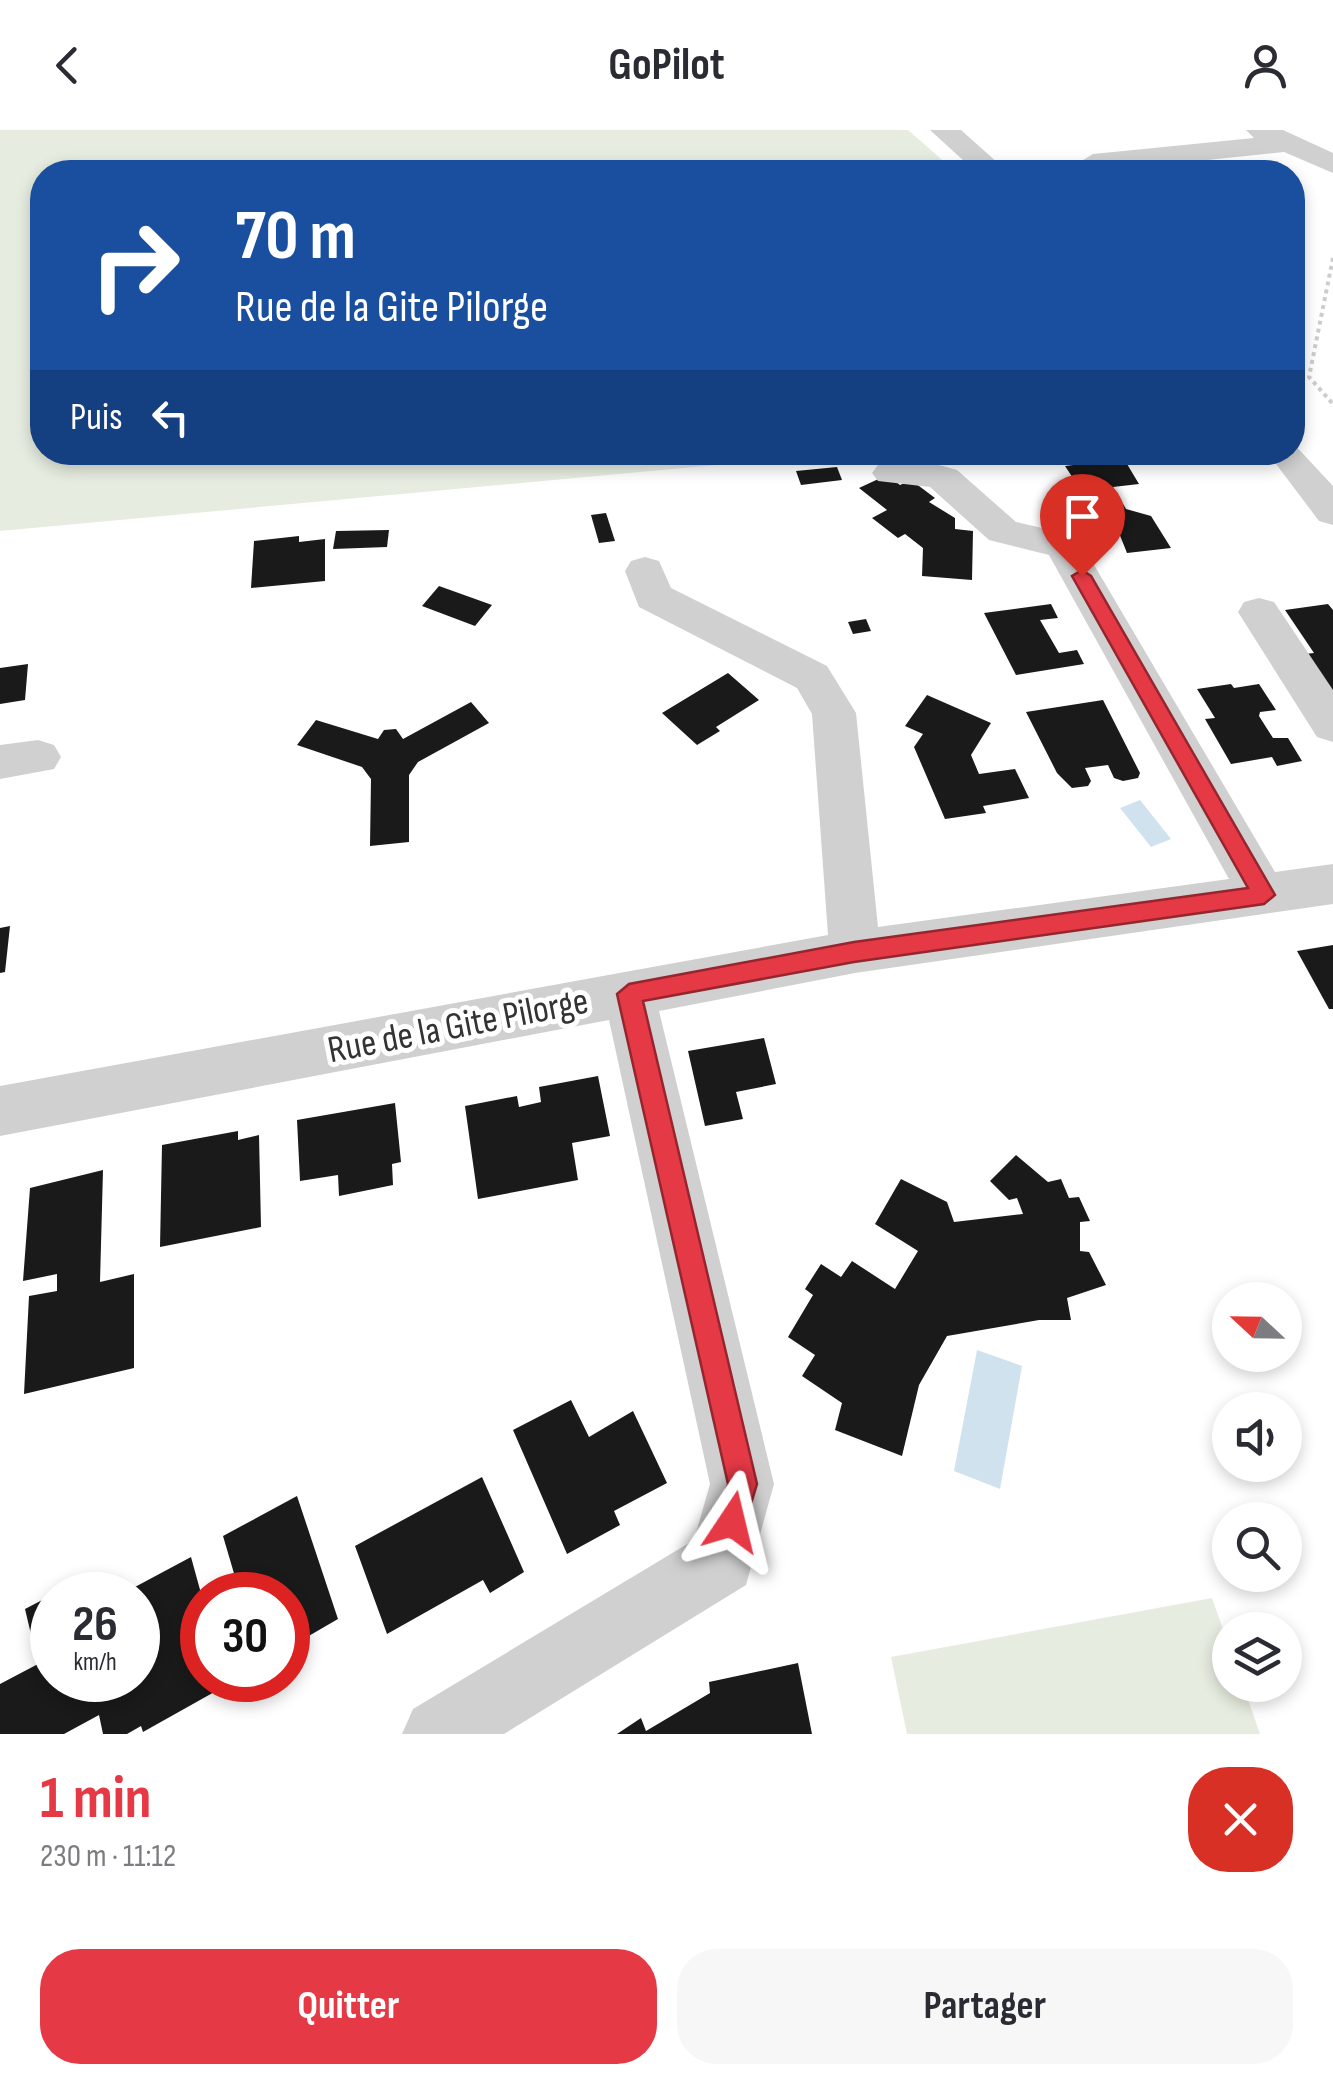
<!DOCTYPE html>
<html lang="fr">
<head>
<meta charset="utf-8">
<style>
	body { margin:0; font-family:"Sofia Sans Condensed",sans-serif; background:#f7f7f7; color:#2b2b33; height:100vh; display:flex; flex-direction:column; font-size:38px; white-space:nowrap }
	* { box-sizing:border-box; margin:0 }
	p { font-size:32px; color:#7c7c81 }
	.icon { flex:none; width:55px; height:55px; fill:none; stroke:currentColor; stroke-width:2; stroke-linecap:round; stroke-linejoin:round }
	.map { position:relative; height:1604px; overflow:hidden }
	.sheet { display:flex; flex-direction:column; background:#fff; flex:1 }
	.sheet>* { flex:none }
	.guide { position:absolute; left:30px; top:30px; width:1275px; height:305px; border-radius:40px; box-shadow:0 5px 15px #0003; background:#1a4fa0; color:#fff; overflow:hidden }
	.needle { width:65px; rotate:292deg }
	.buttons { position:absolute; left:1212px; top:1152px; display:grid; gap:20px }
	.buttons a { display:grid; place-items:center; width:90px; height:90px; border-radius:50%; background:#fff; box-shadow:0 5px 15px #0003; font-size:50px }
	.speed { position:absolute; left:30px; top:1442px; display:flex; gap:20px; font-size:50px; font-weight:700; text-align:center }
	.speed>* { display:grid; place-content:center; width:130px; height:130px; border-radius:50%; background:#fff; box-shadow:0 5px 15px #0003; line-height:1 }
	.speed small { font-size:25px; font-weight:400 }
	.speed .limit { border:15px solid #d22; background:#fff; color:#111 }
	.pin { position:absolute; display:grid; place-items:center; width:85px; height:85px; color:#fff; margin:-102px -42px; border-radius:50% 50% 50% 0; rotate:-45deg; box-shadow:0 0 10px #0007 }
	.pin .icon { rotate:45deg }
	.me { position:absolute; width:110px; margin:-55px; rotate:10deg; stroke-linejoin:round; filter:drop-shadow(0 0 8px #0008) }
	.turn { display:flex; align-items:center; gap:35px; height:210px; padding:0 40px; font-size:45px }
	.turn .icon { width:130px; height:130px; stroke-width:2.5 }
	.turn b { display:block; font-size:70px; line-height:85px }
	.then { display:flex; align-items:center; height:95px; padding:0 40px; background:#0003; gap:20px; font-size:38px }
	.round { display:grid; place-items:center; flex:none; width:105px; height:105px; border-radius:40px; background:#f7f7f7 }
	.headline { display:flex; align-items:center; justify-content:space-between; height:170px; padding:0 40px }
	h1 { font-size:60px; font-weight:700; line-height:75px; color:#e63946 }
	.button { display:flex; gap:20px; margin-top:auto; padding:20px 40px }
	.button a { flex:1; height:115px; border-radius:40px; background:#e63946; color:#fff; font-size:40px; font-weight:700; line-height:115px; text-align:center }
	.button a+a { background:#f7f7f7; color:#2b2b33 }
	header { display:flex; justify-content:space-between; align-items:center; height:130px; padding:0 40px; background:#fff; font-size:45px; font-weight:700 }
	.map>svg:first-child { display:block }
	.green { fill:#e6ecdf }
	.water { fill:#cfe2ee }
	.building { fill:#1a1a1a }
	.lines { fill:none; stroke-linecap:round; stroke-linejoin:round }
	.path { stroke:#cdcdcd; stroke-width:4; stroke-dasharray:4 4; stroke-linecap:butt }
	.minor { fill:#d0d0d0; fill-rule:evenodd }
	.route { fill:#e63946; stroke:#96252e; stroke-width:2.5 }
	.labels { text-anchor:middle; dominant-baseline:central; stroke-width:10; stroke-linejoin:round; paint-order:stroke }
	.street-label { font-size:38px; fill:#333; stroke:#fff }
</style>
</head>
<body>
<header><svg class="icon" aria-label="back" viewBox="0 0 24 24"><path d="M15 5l-7 7 7 7"/></svg>GoPilot<svg class="icon" aria-label="person" viewBox="0 0 24 24"><circle cx="12" cy="8" r="4"/><path d="M4 21q1-7 8-7t8 7"/></svg></header>
<div class="map">
<svg width="1333" height="1604" viewBox="0 0 1333 1604">
	<rect width="100%" height="100%" fill="#fff"/>
	<!-- green -->
	<g class="green">
		<polygon points="0,0 908,0 956,42 42,42 42,322 846,323 0,401"/>
		<polygon points="1212,1468 1230,1519 1230,1555 1243,1555 1260,1604 907,1604 891,1527"/>
	</g>
	<!-- water -->
	<g class="water">
		<polygon points="1140,670 1171,709 1151,717 1120,678"/>
		<polygon points="977,1220 1022,1236 1000,1359 954,1341"/>
	</g>
	<!-- building -->
	<g class="building">
		<polygon points="1124,329 1139,354 1113,357 1126,379 1151,386 1171,418 1127,423 1113,388 1096,383 1065,336"/>
		<polygon points="837,337 842,350 801,355 796,341"/>
		<polygon points="887,345 900,355 911,350 935,368 929,372 955,388 955,399 973,401 972,450 922,446 923,418 905,404 898,408 872,388 887,380 859,358"/>
		<polygon points="606,383 615,411 599,413 591,385"/>
		<polygon points="389,400 387,417 333,419 336,401"/>
		<polygon points="299,406 299,412 325,409 325,451 251,458 254,411"/>
		<polygon points="439,456 492,475 475,496 422,476"/>
		<polygon points="1051,474 1058,488 1040,490 1059,523 1077,520 1084,534 1016,545 984,483"/>
		<polygon points="1328,474 1333,480 1333,582 1295,525 1314,523 1285,480"/>
		<polygon points="866,489 871,501 853,504 848,492"/>
		<polygon points="28,534 25,570 0,574 0,538"/>
		<polygon points="728,543 759,570 716,597 720,601 697,615 662,583"/>
		<polygon points="1231,554 1234,558 1259,554 1276,580 1260,582 1259,586 1273,608 1288,608 1302,631 1277,636 1272,627 1231,634 1205,589 1215,588 1197,559"/>
		<polygon points="927,565 991,593 971,625 979,644 1015,639 1029,668 983,676 986,683 945,689 914,617 923,604 905,596"/>
		<polygon points="1103,570 1140,643 1138,648 1123,651 1114,648 1108,635 1085,638 1091,651 1088,656 1072,658 1057,643 1026,582"/>
		<polygon points="471,572 489,593 418,632 409,645 409,712 370,716 371,649 362,637 297,615 316,590 378,609 384,600 396,599 403,609"/>
		<polygon points="10,796 5,842 0,843 0,798"/>
		<polygon points="1333,815 1333,879 1329,879 1297,821"/>
		<polygon points="764,908 776,954 736,962 743,989 705,996 688,921"/>
		<polygon points="598,946 610,1006 572,1013 578,1050 478,1069 465,976 517,966 519,977 541,972 539,957"/>
		<polygon points="395,973 401,1032 392,1034 393,1055 339,1066 338,1045 300,1051 297,990"/>
		<polygon points="238,1001 238,1010 259,1005 261,1097 160,1117 162,1015"/>
		<polygon points="1016,1025 1048,1052 1061,1049 1069,1068 1079,1067 1090,1091 1080,1092 1080,1121 1089,1122 1106,1155 1067,1168 1071,1190 1039,1190 947,1206 919,1255 902,1326 835,1300 842,1273 802,1246 815,1225 788,1207 813,1165 805,1159 821,1134 841,1147 852,1131 895,1159 918,1121 875,1094 901,1049 947,1072 954,1092 1023,1084 1017,1068 1009,1070 990,1051"/>
		<polygon points="103,1040 100,1152 134,1144 134,1238 24,1264 29,1166 57,1161 57,1144 23,1151 30,1058"/>
		<polygon points="571,1270 589,1307 633,1281 667,1353 614,1381 620,1395 567,1424 513,1300"/>
		<polygon points="482,1347 524,1442 490,1463 483,1450 387,1504 355,1416"/>
		<polygon points="297,1366 338,1489 288,1518 288,1465 223,1465 238,1457 223,1406"/>
		<polygon points="191,1427 202,1467 202,1550 224,1550 225,1556 143,1602 141,1596 127,1604 103,1604 99,1585 64,1604 0,1604 0,1554 38,1534 25,1479 71,1455 73,1465 52,1465 52,1550 138,1550 138,1465 120,1465"/>
		<polygon points="798,1533 812,1604 617,1604 641,1588 646,1601 710,1563 709,1552"/>
	</g>
	<g class="lines">
		<!-- path -->
		<polyline class="path" points="1333,128 1309,247 1333,274"/>
		<!-- minor -->
		<g class="minor">
			<polygon points="930,0 961,0 1008,42 976,42"/>
			<polygon points="1246,0 1283,0 1333,23 1333,43 1284,22 1093,42 1078,33 1093,24 1254,8"/>
			<polygon points="1292,312 1333,356 1333,395 1319,391 1267,322 1292,322"/>
			<polygon points="891,331 932,333 957,340 1016,392 1077,406 1275,742 1333,734 1333,774 855,843 659,881 774,1354 746,1455 504,1604 402,1604 413,1579 694,1410 710,1354 609,890 0,1006 0,956 828,805 812,584 797,558 639,477 625,441 631,431 645,427 659,431 671,458 827,536 856,583 878,797 1229,749 1049,425 989,410 930,357 878,351 872,343 878,335"/>
			<polygon points="1259,468 1274,472 1333,560 1333,612 1317,607 1238,482 1244,472"/>
			<polygon points="38,610 54,615 61,627 54,639 0,649 0,615"/>
		</g>
	</g>
	<!-- route -->
	<polygon class="route" points="1082,440 1091,446 1275,765 1264,774 854,832 643,871 757,1354 742,1403 732,1407 721,1403 717,1392 728,1354 617,864 629,854 854,812 1248,758 1072,446"/>
	<g class="labels">
		<!-- street labels -->
		<g class="street-label">
			<text transform="translate(458 896) rotate(-11)">Rue de la Gite Pilorge</text>
		</g>
	</g>
</svg>
<div class="buttons">
<a><svg class="needle" viewBox="-14 -14 28 28"><path d="M0-13l5 13h-10z" fill="#e53935"/><path d="M0 13l5-13h-10z" fill="#7c7c81"/></svg></a>
<a><svg class="icon" aria-label="sound" viewBox="0 0 24 24"><path d="M4 9h4l5-4v14l-5-4H4zM17 9q2 3 0 6"/></svg></a>
<a><svg class="icon" aria-label="search" viewBox="0 0 24 24"><circle cx="10" cy="10" r="6"/><path d="M15 15l6 6"/></svg></a>
<a><svg class="icon" aria-label="layers" viewBox="0 0 24 24"><path d="M12 4l9 5-9 5-9-5zM3 14l9 5 9-5"/></svg></a>
</div>
<div class="speed"><div>26<small>km/h</small></div><div class="limit">30</div></div>
<div class="pin" style="left:1082px;top:446px;background:#d93025"><svg class="icon" aria-label="arrive" viewBox="0 0 24 24"><path d="M6 21V4h12l-3 4 3 4H6"/></svg></div>
<svg class="me" style="left:732px;top:1392px" viewBox="-20 -20 40 40"><path d="M0-17L14 15 0 8-14 15z" fill="#e63946" stroke="#fff" stroke-width="4"/></svg>
<div class="guide">
<div class="turn"><svg class="icon" aria-label="right" viewBox="0 0 24 24"><path d="M7 20v-9h11M14 6l5 5-5 5"/></svg><div><b>70 m</b>Rue de la Gite Pilorge</div></div>
<div class="then">Puis<svg class="icon" aria-label="left" viewBox="0 0 24 24"><path d="M17 20v-9H6M10 6l-5 5 5 5"/></svg></div>
</div>
</div>
<section class="sheet">
<div class="headline"><div><h1>1 min</h1><p>230 m · 11:12</p></div><a class="round" style="background:#d93025;color:#fff"><svg class="icon" aria-label="close" viewBox="0 0 24 24"><path d="M6 6l12 12M18 6L6 18"/></svg></a></div>
<div class="button"><a>Quitter</a><a>Partager</a></div>
</section>
</body>
</html>
